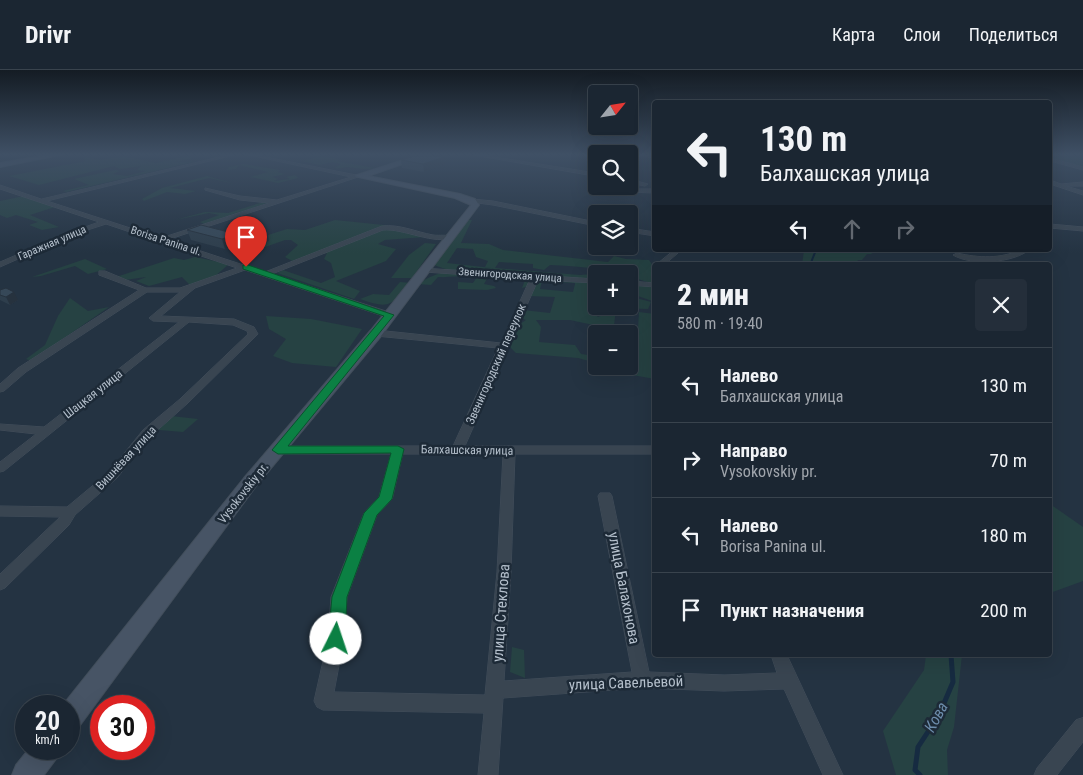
<!DOCTYPE html>
<html lang="ru">
<head>
<meta charset="utf-8">
<style>
	body { margin:0; font-family:"Roboto Condensed",sans-serif; background:#242e3a; color:#f1f3f6; height:100vh; display:flex; flex-direction:column; font-size:19px; white-space:nowrap }
	* { box-sizing:border-box; margin:0 }
	p { font-size:16px; color:#a0a5ac }
	.icon { flex:none; width:28px; height:28px; fill:none; stroke:currentColor; stroke-width:2; stroke-linecap:round; stroke-linejoin:round }
	.map { position:relative; flex:1; overflow:hidden }
	.details { position:absolute; left:652px; top:192px; width:400px; height:395px; display:flex; flex-direction:column; background:#1b2632; border-radius:5px; box-shadow:0 5px 20px #0002,0 0 0 1px #39434d }
	.details>* { flex:none }
	.guide { position:absolute; left:652px; top:30px; width:400px; height:152px; border-radius:5px; box-shadow:0 5px 20px #0002,0 0 0 1px #39434d; background:#1b2632; color:#f1f3f6; overflow:hidden }
	.needle { width:32px; rotate:60deg }
	.buttons { position:absolute; left:588px; top:15px; display:grid; gap:10px }
	.buttons a { display:grid; place-items:center; width:50px; height:50px; border-radius:5px; background:#1b2632; box-shadow:0 5px 20px #0002,0 0 0 1px #39434d; font-size:25px }
	.speed { position:absolute; left:15px; top:625px; display:flex; gap:10px; font-size:25px; font-weight:700; text-align:center }
	.speed>* { display:grid; place-content:center; width:65px; height:65px; border-radius:50%; background:#1b2632; box-shadow:0 5px 20px #0002,0 0 0 1px #39434d; line-height:1 }
	.speed small { font-size:12px; font-weight:400 }
	.speed .limit { border:8px solid #d22; background:#fff; color:#111 }
	.pin { position:absolute; display:grid; place-items:center; width:42px; height:42px; color:#fff; margin:-51px -21px; border-radius:50% 50% 50% 0; rotate:-45deg; box-shadow:0 0 5px #0007 }
	.pin .icon { rotate:45deg }
	.me { position:absolute; width:55px; margin:-28px; rotate:4deg; stroke-linejoin:round; filter:drop-shadow(0 0 4px #0008) }
	.turn { display:flex; align-items:center; gap:18px; height:105px; padding:0 25px; font-size:22px }
	.turn .icon { width:65px; height:65px; stroke-width:2.5 }
	.turn b { display:block; font-size:35px; line-height:42px }
	.lanes { display:flex; align-items:center; height:48px; padding:0 25px; background:#0003; justify-content:center; gap:25px; direction:ltr }
	.lanes .off { opacity:.35 }
	.round { display:grid; place-items:center; flex:none; width:52px; height:52px; border-radius:5px; background:#242e3a }
	.headline { display:flex; align-items:center; justify-content:space-between; height:85px; padding:0 25px }
	h1 { font-size:30px; font-weight:800; line-height:38px }
	ul { padding:0; list-style:none }
	li { display:flex; align-items:center; gap:15px; height:75px; padding:0 25px; border-top:1px solid #39434d }
	li div { flex:1 }
	li b { display:block; font-size:19px }
	li em { font-style:normal }
	header { display:flex; align-items:center; gap:30px; box-sizing:border-box; height:70px; padding:0 25px; background:#1b2632; border-bottom:1px solid #39434d }
	header strong { font-size:24px }
	nav { display:flex; gap:28px; margin-inline-start:auto; font-size:18px }
	.map>svg:first-child { display:block }
	.green { fill:#264243; fill-rule:evenodd }
	.lines { fill:none; stroke-linecap:round; stroke-linejoin:round }
	.stream-far1 { stroke:#162b41; stroke-width:2 }
	.stream { stroke:#162b41; stroke-width:5 }
	.street-casing { stroke:#424e5b; stroke-width:1 }
	.secondary-casing { stroke:#424e5b; stroke-width:2 }
	.street { fill:#394551; fill-rule:evenodd }
	.secondary { fill:#475465; fill-rule:evenodd }
	.wall { fill:#2e3e4c }
	.shaded-wall { fill:#26323e }
	.building { fill:#364858; stroke:#26323e }
	.route { fill:#0b8043; stroke:#07532c }
	.labels { text-anchor:middle; dominant-baseline:central; stroke-width:5; stroke-linejoin:round; paint-order:stroke }
	.far-street-label { font-size:11px; fill:#b5c0cc; stroke:#1d2a37 }
	.street-label { font-size:12px; fill:#b5c0cc; stroke:#1d2a37 }
	.near-street-label { font-size:15px; fill:#b5c0cc; stroke:#1d2a37 }
	.near-water-label { font-size:16px; font-style:italic; fill:#6d8dac; stroke:#1d2a37 }
</style>
</head>
<body>
<header>
<strong>Drivr</strong>
<nav><a>Карта</a><a>Слои</a><a>Поделиться</a></nav>
</header>
<div class="map">
<svg width="1083" height="705" viewBox="0 0 1083 705">
	<rect width="100%" height="100%" fill="#243342"/>
	<!-- green -->
	<g class="green">
		<path d="M310,85h12l18,5 -3,1 37,7c-10,2 -17,0 -26,-1 -6,0 -8,2 -13,1l6,-4 -8,-2 -14,3 -17,-4 16,-4z"/>
		<polygon points="1050,85 1083,86 1083,98 1050,88"/>
		<polygon points="123,86 156,93 187,86 192,88 177,92 197,91 66,122 63,121 89,115 74,109 115,100 120,101 113,104 127,106 146,101 137,100 141,96 120,99 114,96 39,115 9,106 86,91 84,87 101,90"/>
		<polygon points="244,94 280,100 278,102 285,104 272,107 278,109 274,111 290,109 286,107 295,105 298,108 278,113 250,107 268,102 239,95 236,99 227,100 229,97"/>
		<polygon points="207,106 235,114 209,108 170,118 196,121 185,124 167,122 144,131 142,129 162,118"/>
		<polygon points="24,126 55,137 30,145 59,157 42,160 29,155 38,152 16,145 7,148 0,145 0,131"/>
		<polygon points="266,131 271,132 204,154 200,152 219,145 209,143 175,150 205,142 228,143"/>
		<polygon points="335,150 384,155 425,167 385,170 378,174 396,179 386,191 336,211 360,221 354,229 277,203 283,200 321,213 335,207 331,193 324,189 327,183 292,191 285,187 298,175 291,170 285,170 240,186 232,185 269,171 268,165 287,159 305,160"/>
		<path d="M468,150h4l-11,23 28,1 14,6 105,12 6,-6 12,3 23,1 6,9 -2,15 -15,-5v-7c-30,-2 -59,-6 -88,-7l-6,5 -11,-2v-4l-34,-2 -4,6 85,7 12,-1 1,2 3,1 -2,17h2v12h33v-10l22,6 -3,7 -54,-2 -2,5 6,5 18,-8 -3,25h-17l2,-8 -28,-6h-34l5,7 -2,15 36,3 6,9 15,2v7l-18,-5 -62,-5 -7,-7c2,-13 6,-19 17,-26l-5,-2 2,-8 27,3 5,-16 -26,-1 4,-11 -11,3 3,-8 -37,-3 -4,7 10,2 2,2 -9,2 -29,-1v-7l15,1 4,-6c-13,-3 -25,1 -39,0l-7,8 -14,-1 13,-7 18,-7 -14,-5zM457,178l16,1 3,8 12,4 -3,6 7,1 -45,-5zM542,211l33,2v1l-2,8 -33,-3z"/>
		<polygon points="425,173 436,174 412,208 391,208 409,185"/>
		<polygon points="804,180 877,180 871,184 867,184 862,190 858,190 855,195 802,195"/>
		<polygon points="195,187 229,194 214,207 191,216 182,207 149,216 136,211 146,207 125,210 116,207 174,188 184,190"/>
		<polygon points="85,189 107,199 88,204 75,196 41,206 32,207"/>
		<polygon points="629,209 637,209 655,220 655,232 635,225 635,219 629,218"/>
		<path d="M400,212l12,1c-22,22 -21,27 -52,16l13,-5 16,1z"/>
		<polygon points="70,228 88,241 109,237 31,291 26,289 45,275 58,246"/>
		<polygon points="639,242 655,244 655,309 632,305 637,274"/>
		<polygon points="266,246 311,249 362,259 336,297 292,293 273,286 286,269 269,259"/>
		<polygon points="171,346 198,349 183,362 159,360 158,358"/>
		<polygon points="1050,434 1083,457 1083,511 1050,523"/>
		<polygon points="512,577 524,580 525,608 510,602"/>
		<polygon points="926,585 962,585 954,657 947,680 948,705 896,705 883,661 924,600"/>
	</g>
	<g class="lines">
		<!-- stream-far1 -->
		<polyline class="stream-far1" points="810,195 816,180"/>
		<!-- stream -->
		<polyline class="stream" points="920,705 915,700 918,677 939,645 953,612 951,585"/>
		<!-- street casing -->
		<g class="street-casing">
			<g id="street">
				<path d="M228,85h6l-187,46 114,37 108,-35 -29,-3 -35,-10v-2l35,8 37,4 74,-23 -102,-22h7l105,21 -194,64 98,32 117,-46c18,-2 34,6 51,9 7,1 14,-1 19,2 -16,9 -49,-9 -69,-7l-111,44 120,39 1,2 -4,3 -144,-48 -50,18 -34,28 73,3 20,8 4,7 -70,69 -37,33 -34,42 -42,37 -6,10 -64,63 -5,2v-16l60,-57 -60,-1v-10l67,1 42,-35 34,-42 37,-31 68,-65 -1,-3 -14,-6 -44,-3 -185,149 -4,1v-10l36,-28 -36,-4v-6l44,3 135,-105 -26,-1 -4,-3 31,-26h-33l-121,80 -22,19 -4,1v-8l18,-16 121,-78 -40,-15v-4h6l41,17h34l57,-20 -131,-44 -34,11 -72,32v-5l68,-29 31,-11 -99,-33v-4l41,14z"/>
				<polygon points="474,85 482,85 596,103 596,106"/>
				<polygon points="638,85 655,86 655,88"/>
				<polygon points="1050,88 1083,97 1083,100 1050,91"/>
				<polygon points="629,109 648,114 645,116 629,113"/>
				<polygon points="1050,110 1061,114 1083,112 1083,116 1066,116 1083,121 1083,125 1050,114"/>
				<polygon points="629,119 655,119 655,123 627,122"/>
				<polygon points="472,129 493,131 596,152 596,156 493,135 470,132"/>
				<polygon points="1050,154 1083,157 1083,161 1050,158"/>
				<polygon points="629,158 655,162 655,166 629,162"/>
				<path d="M1020,180h9c-16,13 -58,16 -76,5l4,-2c22,5 43,6 63,-3z"/>
				<polygon points="672,182 678,183 664,195 656,195"/>
				<path d="M421,198l175,11v4l-58,-3 -73,166h190v8h-140l-4,118 -7,109 128,-9 -34,-176 2,-3h10l2,3 37,176 75,3 53,-2 -6,-18h16l56,120h-20l-39,-86 -60,2 -82,-3 -139,10 -5,77h-20l6,-62 -161,-3 -6,-3 -3,-6 14,-62 3,-42 33,-84 15,-16 12,-43h-113l-6,-4 6,-4h175l45,-98 -122,-12 -5,-3 5,-3 125,13 29,-64 -106,-7 -4,-2zM403,384h100l-6,118 -12,123 -151,-3 10,-53 3,-42 30,-82 15,-16z"/>
				<polygon points="629,211 655,213 655,217 629,215"/>
				<polygon points="1083,648 1083,672 1057,705 1034,705 1037,698 1076,650"/>
			</g>
		</g>
		<!-- secondary casing -->
		<g class="secondary-casing">
			<g id="secondary">
				<polygon points="47,85 59,85 0,97 0,93"/>
				<polygon points="419,85 428,85 368,106 460,124 475,129 479,135 381,266 256,416 78,658 69,662 69,636 62,636 244,408 371,260 471,135 455,128 354,106"/>
				<polygon points="29,679 60,679 56,689 44,705 12,705 16,695"/>
			</g>
		</g>
		<!-- street -->
		<use href="#street" class="street"/>
		<!-- secondary -->
		<use href="#secondary" class="secondary"/>
	</g>
	<!-- wall -->
	<g class="wall">
		<polygon points="444,87 445,94 424,102 402,98 401,90"/>
		<polygon points="201,155 239,174 225,179 191,170 187,160"/>
		<polygon points="0,220 18,230 10,235 0,230"/>
	</g>
	<!-- shaded-wall -->
	<g class="shaded-wall">
		<polygon points="444,87 445,94 424,102 423,94"/>
		<polygon points="236,164 239,174 225,179 222,169"/>
		<polygon points="14,222 18,230 10,235 6,227"/>
	</g>
	<!-- building -->
	<g class="building">
		<polygon points="419,85 431,85 444,87 423,94 401,90"/>
		<polygon points="201,155 236,164 222,169 187,160"/>
		<polygon points="6,218 14,222 6,227 0,225 0,220"/>
	</g>
	<!-- sky -->
	<linearGradient id="sky" x2="0" y2="1"><stop stop-color="#141c24"/><stop offset="0.46" stop-color="#3f5065"/><stop offset="1" stop-color="#3f5065" stop-opacity="0"/></linearGradient>
	<rect width="1083" height="183" fill="url(#sky)"/>
	<!-- route -->
	<polygon class="route" points="243,195 248,195 394,245 288,376 398,376 404,379 392,429 377,445 347,527 345,569 342,574 336,576 330,574 328,569 332,527 364,443 379,427 391,383 278,384 272,380 384,246 243,199"/>
	<g class="labels">
		<!-- far-street labels -->
		<g class="far-street-label">
			<text transform="translate(166 171) rotate(18)">Borisa Panina ul.</text>
			<text transform="translate(52 173) rotate(-23)">Гаражная улица</text>
			<text transform="translate(510 205) rotate(4)">Звенигородская улица</text>
		</g>
		<!-- street labels -->
		<g class="street-label">
			<text transform="translate(496 294) rotate(-66)">Звенигородский переулок</text>
			<text transform="translate(93 324) rotate(-38)">Шацкая улица</text>
			<text transform="translate(467 380) rotate(1)">Балхашская улица</text>
			<text transform="translate(126 388) rotate(-47)">Вишнёвая улица</text>
			<text transform="translate(243 423) rotate(-52)">Vysokovskiy pr.</text>
		</g>
		<!-- near-street labels -->
		<g class="near-street-label">
			<text transform="translate(624 518) rotate(79)">улица Балахонова</text>
			<text transform="translate(501 543) rotate(-86)">улица Стеклова</text>
			<text transform="translate(626 613) rotate(-2)">улица Савельевой</text>
		</g>
		<!-- near-water labels -->
		<g class="near-water-label">
			<text transform="translate(936 647) rotate(-61)">Кова</text>
		</g>
	</g>
</svg>
<div class="buttons">
<a><svg class="needle" viewBox="-14 -14 28 28"><path d="M0-13l5 13h-10z" fill="#e53935"/><path d="M0 13l5-13h-10z" fill="#a0a5ac"/></svg></a>
<a><svg class="icon" aria-label="search" viewBox="0 0 24 24"><circle cx="10" cy="10" r="6"/><path d="M15 15l6 6"/></svg></a>
<a><svg class="icon" aria-label="layers" viewBox="0 0 24 24"><path d="M12 4l9 5-9 5-9-5zM3 14l9 5 9-5"/></svg></a>
<a>+</a>
<a>−</a>
</div>
<div class="speed"><div>20<small>km/h</small></div><div class="limit">30</div></div>
<div class="pin" style="left:246px;top:197px;background:#d93025"><svg class="icon" aria-label="arrive" viewBox="0 0 24 24"><path d="M6 21V4h12l-3 4 3 4H6"/></svg></div>
<svg class="me" style="left:336px;top:569px" viewBox="-20 -20 40 40"><circle r="19" fill="#fff"/><path d="M0-13L10 11 0 6-10 11z" fill="#0b8043"/></svg>
<div class="guide">
<div class="turn"><svg class="icon" aria-label="left" viewBox="0 0 24 24"><path d="M17 20v-9H6M10 6l-5 5 5 5"/></svg><div><b>130 m</b>Балхашская улица</div></div>
<div class="lanes"><svg class="icon" aria-label="left" viewBox="0 0 24 24"><path d="M17 20v-9H6M10 6l-5 5 5 5"/></svg><svg class="icon off" aria-label="ahead" viewBox="0 0 24 24"><path d="M12 20V5M6 11l6-6 6 6"/></svg><svg class="icon off" aria-label="right" viewBox="0 0 24 24"><path d="M7 20v-9h11M14 6l5 5-5 5"/></svg></div>
</div>
<section class="details">
<div class="headline"><div><h1>2 мин</h1><p>580 m · 19:40</p></div><a class="round"><svg class="icon" aria-label="close" viewBox="0 0 24 24"><path d="M6 6l12 12M18 6L6 18"/></svg></a></div>
<ul>
<li><svg class="icon" aria-label="left" viewBox="0 0 24 24"><path d="M17 20v-9H6M10 6l-5 5 5 5"/></svg><div><b>Налево</b><p>Балхашская улица</p></div><em>130 m</em></li>
<li><svg class="icon" aria-label="right" viewBox="0 0 24 24"><path d="M7 20v-9h11M14 6l5 5-5 5"/></svg><div><b>Направо</b><p>Vysokovskiy pr.</p></div><em>70 m</em></li>
<li><svg class="icon" aria-label="left" viewBox="0 0 24 24"><path d="M17 20v-9H6M10 6l-5 5 5 5"/></svg><div><b>Налево</b><p>Borisa Panina ul.</p></div><em>180 m</em></li>
<li><svg class="icon" aria-label="arrive" viewBox="0 0 24 24"><path d="M6 21V4h12l-3 4 3 4H6"/></svg><div><b>Пункт назначения</b></div><em>200 m</em></li>
</ul>
</section>
</div>
</body>
</html>
